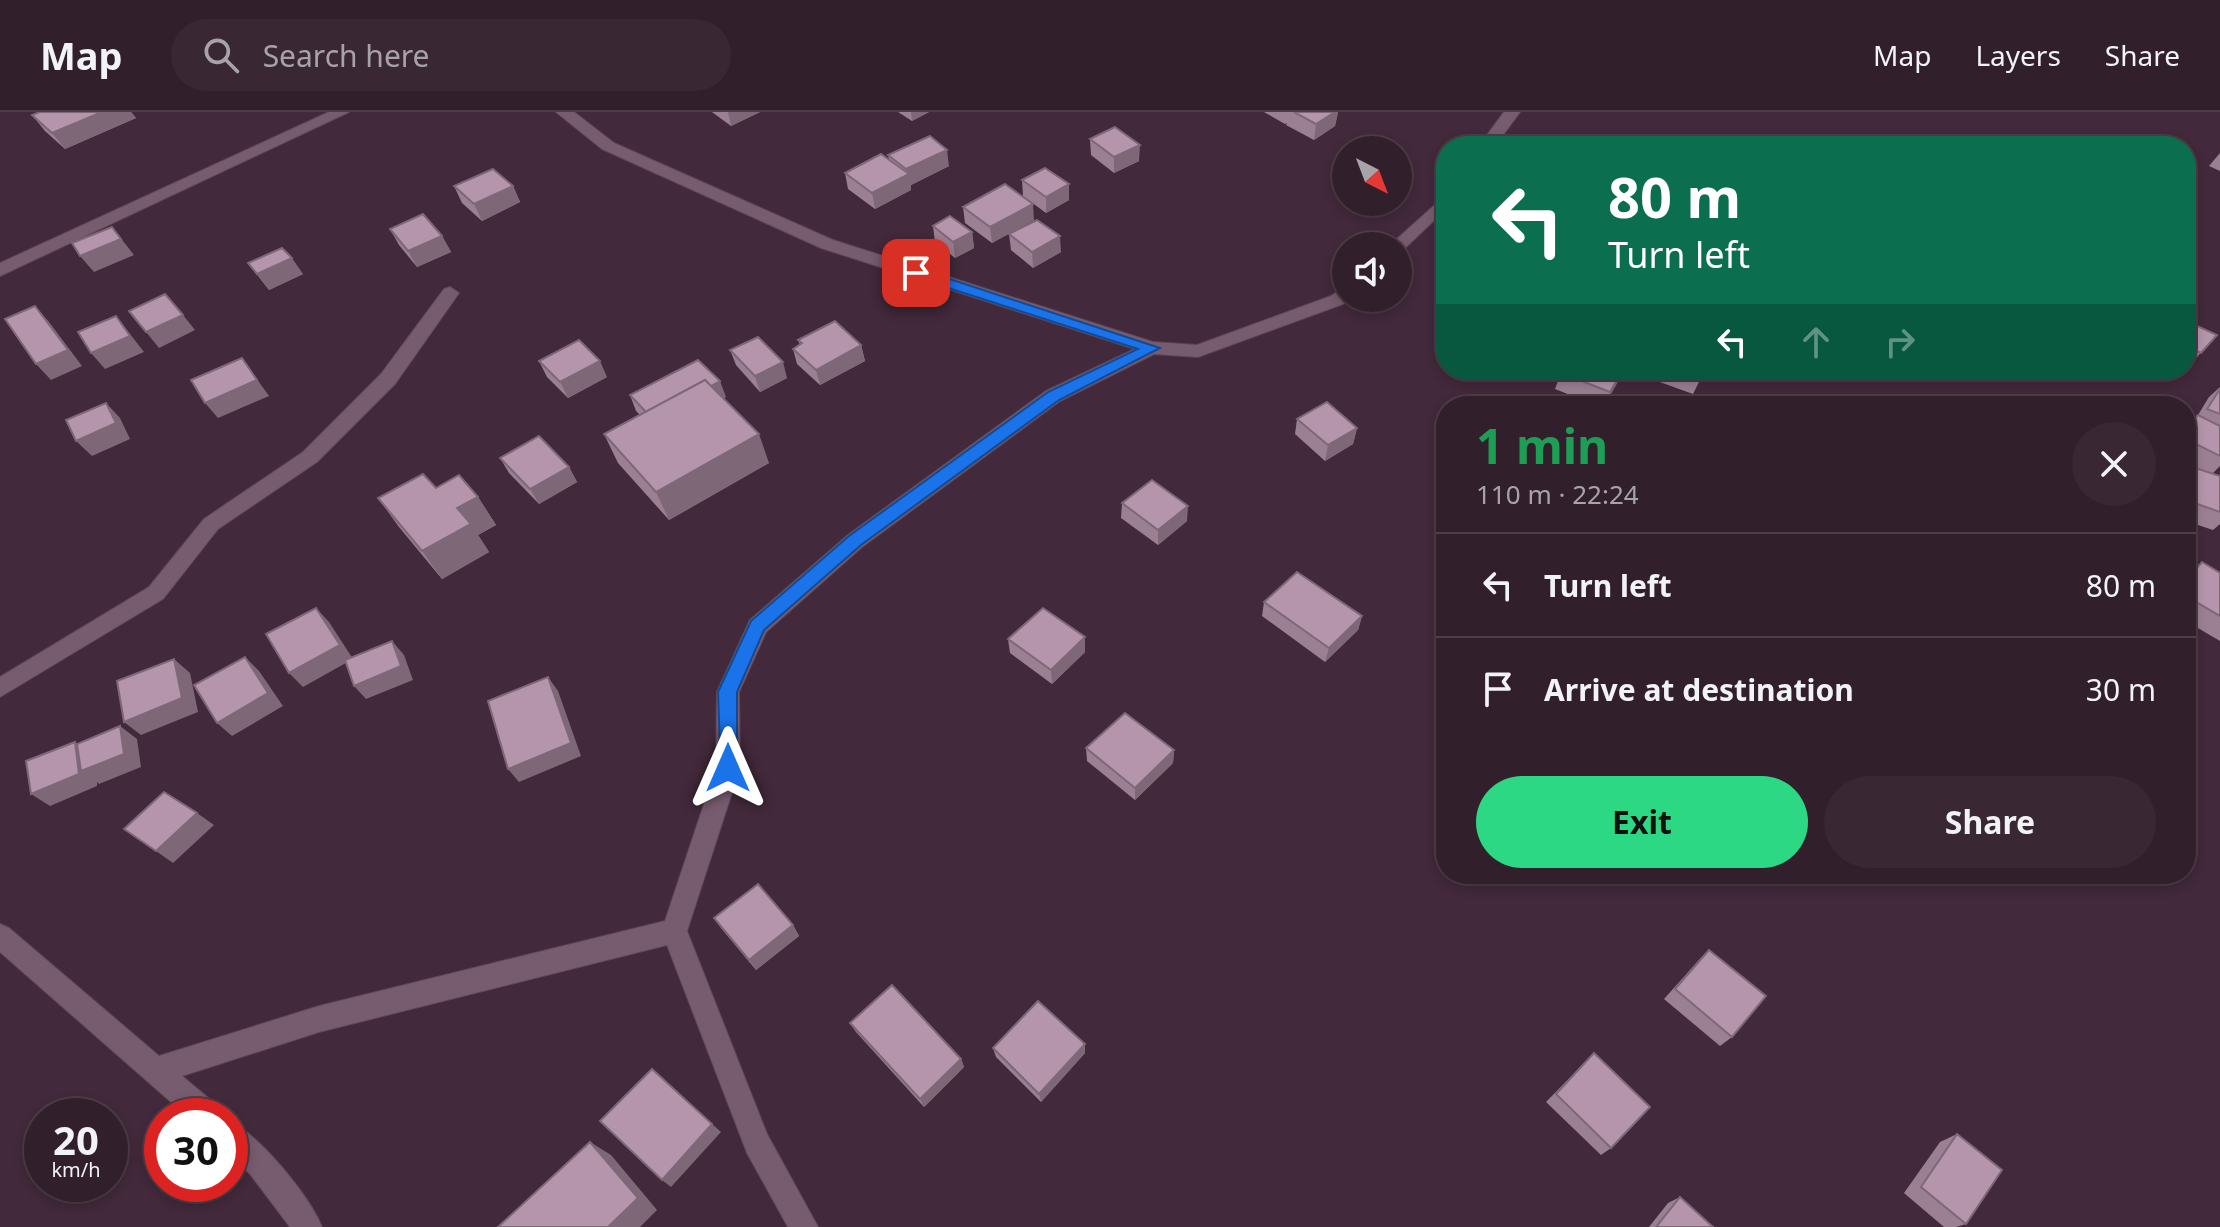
<!DOCTYPE html>
<html lang="en">
<head>
<meta charset="utf-8">
<style>
	body { margin:0; font-family:"Noto Sans",sans-serif; background:#3a2734; color:#f1f3f6; height:100vh; display:flex; flex-direction:column; font-size:30px; white-space:nowrap }
	* { box-sizing:border-box; margin:0 }
	p { font-size:26px; color:#a8a2a9 }
	.icon { flex:none; width:44px; height:44px; fill:none; stroke:currentColor; stroke-width:2; stroke-linecap:round; stroke-linejoin:round }
	.map { position:relative; flex:1; overflow:hidden }
	.panel { position:absolute; left:1436px; top:284px; width:760px; height:488px; display:flex; flex-direction:column; background:#321f2c; border-radius:32px; box-shadow:0 4px 12px #0003,0 0 0 2px #4d3d48 }
	.panel>* { flex:none }
	.banner { position:absolute; left:1436px; top:24px; width:760px; height:244px; border-radius:32px; box-shadow:0 4px 12px #0003,0 0 0 2px #4d3d48; background:#0b6e4f; color:#fff; overflow:hidden }
	.needle { width:52px; rotate:138deg }
	.controls { position:absolute; left:1332px; top:24px; display:grid; gap:16px }
	.controls a { display:grid; place-items:center; width:80px; height:80px; border-radius:50%; background:#321f2c; box-shadow:0 4px 12px #0003,0 0 0 2px #4d3d48; font-size:40px }
	.speed { position:absolute; left:24px; top:986px; display:flex; gap:16px; font-size:40px; font-weight:700; text-align:center }
	.speed>* { display:grid; place-content:center; width:104px; height:104px; border-radius:50%; background:#321f2c; box-shadow:0 4px 12px #0003,0 0 0 2px #4d3d48; line-height:1 }
	.speed small { font-size:20px; font-weight:400 }
	.speed .limit { border:12px solid #d22; background:#fff; color:#111 }
	.pin { position:absolute; display:grid; place-items:center; width:68px; height:68px; color:#fff; margin:-34px; border-radius:16px; box-shadow:0 4px 12px #0006 }
	.me { position:absolute; width:88px; margin:-44px; rotate:0deg; stroke-linejoin:round; filter:drop-shadow(0 0 6px #0008) }
	.turn { display:flex; align-items:center; gap:28px; height:168px; padding:0 40px; font-size:36px }
	.turn .icon { width:104px; height:104px; stroke-width:2.5 }
	.turn b { display:block; font-size:56px; line-height:68px }
	.lanes { display:flex; align-items:center; height:76px; padding:0 40px; background:#0003; justify-content:center; gap:40px; direction:ltr }
	.lanes .off { opacity:.35 }
	.round { display:grid; place-items:center; flex:none; width:84px; height:84px; border-radius:42px; background:#3a2734 }
	.overview { display:flex; align-items:center; justify-content:space-between; height:136px; padding:0 40px }
	h1 { font-size:48px; font-weight:700; line-height:60px; color:#1e9e55 }
	.action { display:flex; gap:16px; margin-top:auto; padding:16px 40px }
	.action a { flex:1; height:92px; border-radius:48px; background:#2cd884; color:#111; font-size:32px; font-weight:700; line-height:92px; text-align:center }
	.action a+a { background:#3a2734; color:#f1f3f6 }
	ul { padding:0; list-style:none }
	li { display:flex; align-items:center; gap:24px; height:104px; padding:0 40px; border-top:2px solid #4d3d48 }
	li div { flex:1 }
	li b { display:block; font-size:30px }
	li em { font-style:normal }
	header { display:flex; align-items:center; gap:48px; box-sizing:border-box; height:112px; padding:0 40px; background:#321f2c; border-bottom:2px solid #4d3d48 }
	header strong { font-size:38px }
	nav { display:flex; gap:44px; margin-inline-start:auto; font-size:28px }
	.search { width:560px; height:72px; background:#3a2734; display:flex; align-items:center; gap:20px; box-sizing:border-box; padding:0 28px; border-radius:44px; color:#a8a2a9; font-size:30px }
	.map>svg:first-child { display:block }
	.lines { fill:none; stroke-linecap:round; stroke-linejoin:round }
	.minor-casing { stroke:#5d4757; stroke-width:2 }
	.minor { fill:#775b6e; fill-rule:evenodd }
	.wall { fill:#9b8093 }
	.shaded-wall { fill:#7e6878 }
	.building { fill:#b495ab; stroke:#7e6878; stroke-width:2 }
	.route { fill:#1a73e8; stroke:#114b97; stroke-width:2 }
</style>
</head>
<body>
<header>
<strong>Map</strong>
<div class="search"><svg class="icon" aria-label="search" viewBox="0 0 24 24"><circle cx="10" cy="10" r="6"/><path d="M15 15l6 6"/></svg>Search here</div>
<nav><a>Map</a><a>Layers</a><a>Share</a></nav>
</header>
<div class="map">
<svg width="2220" height="1115" viewBox="0 0 2220 1115">
	<rect width="100%" height="100%" fill="#42293b"/>
	<g class="lines">
		<!-- minor casing -->
		<g class="minor-casing">
			<g id="minor">
				<polygon points="329,0 349,0 0,164 0,151"/>
				<polygon points="556,0 574,0 614,31 833,128 1153,230 1197,233 1331,184 1346,174 1346,186 1350,186 1343,192 1198,245 1154,242 1060,289 862,435 766,520 739,580 740,656 687,819 767,1022 818,1115 788,1115 747,1041 667,833 319,920 182,964 218,994 222,1004 187,1004 0,840 0,812 9,816 159,944 319,894 665,809 716,656 717,580 750,508 848,423 1046,279 1135,237 821,136 602,37"/>
				<polygon points="1504,0 1520,0 1495,34 1479,34"/>
				<polygon points="1446,83 1446,97 1403,138 1389,134"/>
				<polygon points="450,175 459,181 395,272 317,350 218,417 163,487 0,585 0,565 149,475 204,407 303,340 381,262 444,177"/>
				<path d="M230,1010c30,13 80,75 92,105h-32l-40,-53 -20,-19z"/>
			</g>
		</g>
		<!-- minor -->
		<use href="#minor" class="minor"/>
	</g>
	<!-- wall -->
	<g class="wall">
		<polygon points="40,0 131,0 136,6 65,37 45,19 32,3"/>
		<polygon points="712,0 760,0 731,14"/>
		<polygon points="898,0 929,0 912,9"/>
		<polygon points="1264,0 1338,0 1335,14 1314,28 1286,13 1287,11 1285,12"/>
		<polygon points="1090,27 1139,49 1114,61 1091,43"/>
		<polygon points="2220,41 2220,59 2209,54"/>
		<polygon points="888,43 949,54 911,73 911,78 875,97 848,77 845,61 889,47"/>
		<polygon points="1022,68 1069,88 1046,101 1023,84"/>
		<polygon points="454,74 513,74 520,90 482,109 462,91"/>
		<polygon points="963,95 1034,108 992,131 965,111"/>
		<polygon points="933,114 972,120 974,136 955,146 935,130"/>
		<polygon points="390,117 442,124 451,140 417,155 399,133"/>
		<polygon points="1009,122 1061,140 1033,156 1011,138"/>
		<polygon points="248,151 303,162 269,178"/>
		<polygon points="2186,209 2217,223 2186,257"/>
		<polygon points="798,228 861,233 865,249 820,273 797,252 793,237 800,233"/>
		<polygon points="730,238 787,266 760,280 736,253"/>
		<polygon points="539,249 607,265 568,286 547,265"/>
		<polygon points="1623,258 1616,273 1604,294 1598,294 1555,277 1561,261"/>
		<polygon points="1663,258 1705,258 1693,282 1657,269"/>
		<polygon points="2220,275 2220,354 2212,362 2220,364 2220,412 2213,418 2186,409 2186,353 2199,358 2186,351 2186,314 2198,303 2209,285"/>
		<polygon points="630,283 726,285 723,286 769,351 669,408 618,351 604,322 640,303 636,299"/>
		<polygon points="1297,307 1357,316 1353,332 1325,349 1295,322"/>
		<polygon points="500,346 569,355 577,370 539,392 509,361"/>
		<polygon points="436,376 478,385 496,413 478,423 489,440 442,467 399,415 378,386"/>
		<polygon points="1122,391 1187,409 1158,433 1121,406"/>
		<polygon points="2202,450 2220,461 2220,529 2186,509 2186,464"/>
		<polygon points="1264,490 1362,504 1358,518 1325,550 1262,504"/>
		<polygon points="1085,525 1085,540 1052,572 1010,541 1008,527"/>
		<polygon points="1086,636 1174,638 1173,651 1135,688 1087,649"/>
		<polygon points="714,806 793,813 799,824 756,858 721,816"/>
		<polygon points="1709,838 1732,925 1720,934 1664,887 1698,849"/>
		<polygon points="850,911 961,947 964,955 924,995 856,920"/>
		<polygon points="993,936 1085,941 1041,990 996,945"/>
		<polygon points="1594,941 1611,1036 1601,1043 1546,990"/>
		<polygon points="1957,1022 1966,1112 1956,1115 1944,1115 1904,1081 1940,1030"/>
		<polygon points="1680,1085 1713,1115 1649,1115 1668,1091"/>
	</g>
	<!-- shaded-wall -->
	<g class="shaded-wall">
		<polygon points="102,0 131,0 136,6 65,37 52,21"/>
		<polygon points="728,0 760,0 731,14"/>
		<polygon points="911,0 929,0 912,9"/>
		<polygon points="1335,0 1338,0 1335,14 1314,28 1316,12"/>
		<polygon points="1140,33 1139,49 1114,61 1114,45"/>
		<polygon points="947,38 949,54 911,73 911,78 875,97 872,81 907,63 906,57"/>
		<polygon points="1069,72 1069,88 1046,101 1046,85"/>
		<polygon points="513,74 520,90 482,109 474,92"/>
		<polygon points="1033,92 1034,108 992,131 990,115"/>
		<polygon points="112,115 134,143 94,160 80,144"/>
		<polygon points="972,120 974,136 955,146 953,130"/>
		<polygon points="442,124 451,140 417,155 408,139"/>
		<polygon points="1060,124 1061,140 1033,156 1032,140"/>
		<polygon points="292,146 303,162 269,178 257,162"/>
		<polygon points="35,194 49,210 82,254 51,268 36,252"/>
		<polygon points="183,203 195,218 159,236 146,220"/>
		<polygon points="116,204 144,240 105,257 91,241"/>
		<polygon points="861,233 865,249 820,273 816,258"/>
		<polygon points="242,246 269,284 218,306 205,291"/>
		<polygon points="600,249 607,265 568,286 560,270"/>
		<polygon points="783,250 787,266 760,280 755,264"/>
		<polygon points="1623,258 1616,273 1603,294 1610,280"/>
		<polygon points="720,269 726,285 658,321 652,306"/>
		<polygon points="106,291 120,306 130,327 92,344 76,329"/>
		<polygon points="1357,316 1353,332 1325,349 1328,333"/>
		<polygon points="759,322 769,351 669,408 656,380"/>
		<polygon points="569,355 577,370 539,392 530,377"/>
		<polygon points="478,385 496,413 478,423 489,440 442,467 422,439 457,396"/>
		<polygon points="1188,394 1187,409 1158,433 1158,418"/>
		<polygon points="316,496 329,510 353,547 303,575 289,561"/>
		<polygon points="1362,504 1358,518 1325,550 1329,536"/>
		<polygon points="1085,525 1085,540 1052,572 1051,558"/>
		<polygon points="392,529 404,543 413,568 366,587 354,574"/>
		<polygon points="245,545 259,559 283,594 232,624 217,611"/>
		<polygon points="174,547 190,561 198,600 141,623 124,610"/>
		<polygon points="548,565 558,579 581,644 519,670 508,657"/>
		<polygon points="120,614 137,627 141,655 99,672 97,670 97,674 50,694 31,682 75,630 93,643"/>
		<polygon points="1174,638 1173,651 1135,688 1135,676"/>
		<polygon points="197,701 214,713 173,751 156,739"/>
		<polygon points="793,813 799,824 756,858 749,848"/>
		<polygon points="1085,932 1085,941 1041,990 1039,982"/>
		<polygon points="961,947 964,955 924,995 920,987"/>
		<polygon points="712,1012 721,1020 671,1075 662,1068"/>
		<polygon points="590,1030 611,1043 657,1098 640,1115 608,1115"/>
	</g>
	<!-- building -->
	<g class="building">
		<polygon points="40,0 102,0 52,21 32,3"/>
		<polygon points="1294,0 1335,0 1316,12"/>
		<polygon points="1115,15 1140,33 1114,45 1090,27"/>
		<polygon points="930,24 947,38 906,57 888,43"/>
		<polygon points="881,42 909,62 872,81 845,61"/>
		<polygon points="1045,56 1069,72 1046,85 1022,68"/>
		<polygon points="493,57 513,74 474,92 454,74"/>
		<polygon points="1005,72 1033,92 990,115 963,95"/>
		<polygon points="423,102 442,124 408,139 390,117"/>
		<polygon points="950,104 972,120 953,130 933,114"/>
		<polygon points="1037,108 1060,124 1032,140 1009,122"/>
		<polygon points="112,115 121,127 80,144 72,131"/>
		<polygon points="282,136 292,146 257,162 248,151"/>
		<polygon points="165,182 183,203 146,220 129,199"/>
		<polygon points="35,194 68,238 36,252 5,207"/>
		<polygon points="116,204 130,224 91,241 78,220"/>
		<polygon points="835,209 861,233 816,258 793,237 802,231 798,228"/>
		<polygon points="2186,209 2217,223 2201,241 2186,234"/>
		<polygon points="758,225 783,250 755,264 730,238"/>
		<polygon points="579,228 600,249 560,270 539,249"/>
		<polygon points="242,246 257,268 205,291 191,268"/>
		<polygon points="698,248 720,269 711,274 705,268 646,300 630,283"/>
		<polygon points="1563,258 1623,258 1610,280 1561,261"/>
		<polygon points="1678,258 1705,258 1701,266"/>
		<polygon points="705,268 759,322 656,380 604,322"/>
		<polygon points="2220,277 2220,302 2207,297"/>
		<polygon points="1327,290 1357,316 1328,333 1297,307"/>
		<polygon points="106,291 116,311 76,329 66,308"/>
		<polygon points="2198,303 2220,314 2220,344 2186,327 2186,317"/>
		<polygon points="539,324 569,355 530,377 500,346"/>
		<polygon points="2186,353 2220,364 2220,400 2186,388"/>
		<polygon points="423,362 436,376 459,363 478,385 457,396 471,412 422,439 378,386"/>
		<polygon points="1152,368 1188,394 1158,418 1122,391"/>
		<polygon points="2202,450 2220,461 2220,504 2186,484 2186,469"/>
		<polygon points="1297,460 1362,504 1329,536 1264,490"/>
		<polygon points="316,496 340,533 289,561 266,522"/>
		<polygon points="1043,496 1085,525 1051,558 1008,527"/>
		<polygon points="392,529 401,554 354,574 345,548"/>
		<polygon points="245,545 268,581 217,611 194,573"/>
		<polygon points="174,547 182,586 124,610 117,569"/>
		<polygon points="548,565 571,631 508,657 488,589"/>
		<polygon points="1125,601 1174,638 1135,676 1086,636"/>
		<polygon points="120,614 124,642 81,659 77,632"/>
		<polygon points="75,630 79,662 31,682 26,649"/>
		<polygon points="164,680 197,701 156,739 124,717"/>
		<polygon points="758,772 793,813 749,848 714,806"/>
		<polygon points="1709,838 1766,884 1732,925 1675,877"/>
		<polygon points="892,873 961,947 920,987 850,911"/>
		<polygon points="1038,889 1085,932 1039,982 993,936"/>
		<polygon points="1594,941 1650,995 1611,1036 1556,982"/>
		<polygon points="652,957 712,1012 662,1068 600,1009"/>
		<polygon points="1957,1022 2002,1058 1966,1112 1921,1075"/>
		<polygon points="590,1030 638,1086 608,1115 498,1115"/>
		<polygon points="1680,1085 1713,1115 1656,1115"/>
	</g>
	<!-- route -->
	<polygon class="route" points="916,156 1160,236 1059,288 861,433 764,518 737,580 737,656 728,664 721,662 718,580 751,509 849,424 1048,280 1138,237 911,164 909,161"/>
</svg>
<div class="controls">
<a><svg class="needle" viewBox="-14 -14 28 28"><path d="M0-13l5 13h-10z" fill="#e53935"/><path d="M0 13l5-13h-10z" fill="#a8a2a9"/></svg></a>
<a><svg class="icon" aria-label="sound" viewBox="0 0 24 24"><path d="M4 9h4l5-4v14l-5-4H4zM17 9q2 3 0 6"/></svg></a>
</div>
<div class="speed"><div>20<small>km/h</small></div><div class="limit">30</div></div>
<div class="pin" style="left:916px;top:161px;background:#d93025"><svg class="icon" aria-label="arrive" viewBox="0 0 24 24"><path d="M6 21V4h12l-3 4 3 4H6"/></svg></div>
<svg class="me" style="left:728px;top:656px" viewBox="-20 -20 40 40"><path d="M0-17L14 15 0 8-14 15z" fill="#1a73e8" stroke="#fff" stroke-width="4"/></svg>
<div class="banner">
<div class="turn"><svg class="icon" aria-label="left" viewBox="0 0 24 24"><path d="M17 20v-9H6M10 6l-5 5 5 5"/></svg><div><b>80 m</b>Turn left</div></div>
<div class="lanes"><svg class="icon" aria-label="left" viewBox="0 0 24 24"><path d="M17 20v-9H6M10 6l-5 5 5 5"/></svg><svg class="icon off" aria-label="ahead" viewBox="0 0 24 24"><path d="M12 20V5M6 11l6-6 6 6"/></svg><svg class="icon off" aria-label="right" viewBox="0 0 24 24"><path d="M7 20v-9h11M14 6l5 5-5 5"/></svg></div>
</div>
<section class="panel">
<div class="overview"><div><h1>1 min</h1><p>110 m · 22:24</p></div><a class="round"><svg class="icon" aria-label="close" viewBox="0 0 24 24"><path d="M6 6l12 12M18 6L6 18"/></svg></a></div>
<ul>
<li><svg class="icon" aria-label="left" viewBox="0 0 24 24"><path d="M17 20v-9H6M10 6l-5 5 5 5"/></svg><div><b>Turn left</b></div><em>80 m</em></li>
<li><svg class="icon" aria-label="arrive" viewBox="0 0 24 24"><path d="M6 21V4h12l-3 4 3 4H6"/></svg><div><b>Arrive at destination</b></div><em>30 m</em></li>
</ul>
<div class="action"><a>Exit</a><a>Share</a></div>
</section>
</div>
</body>
</html>
